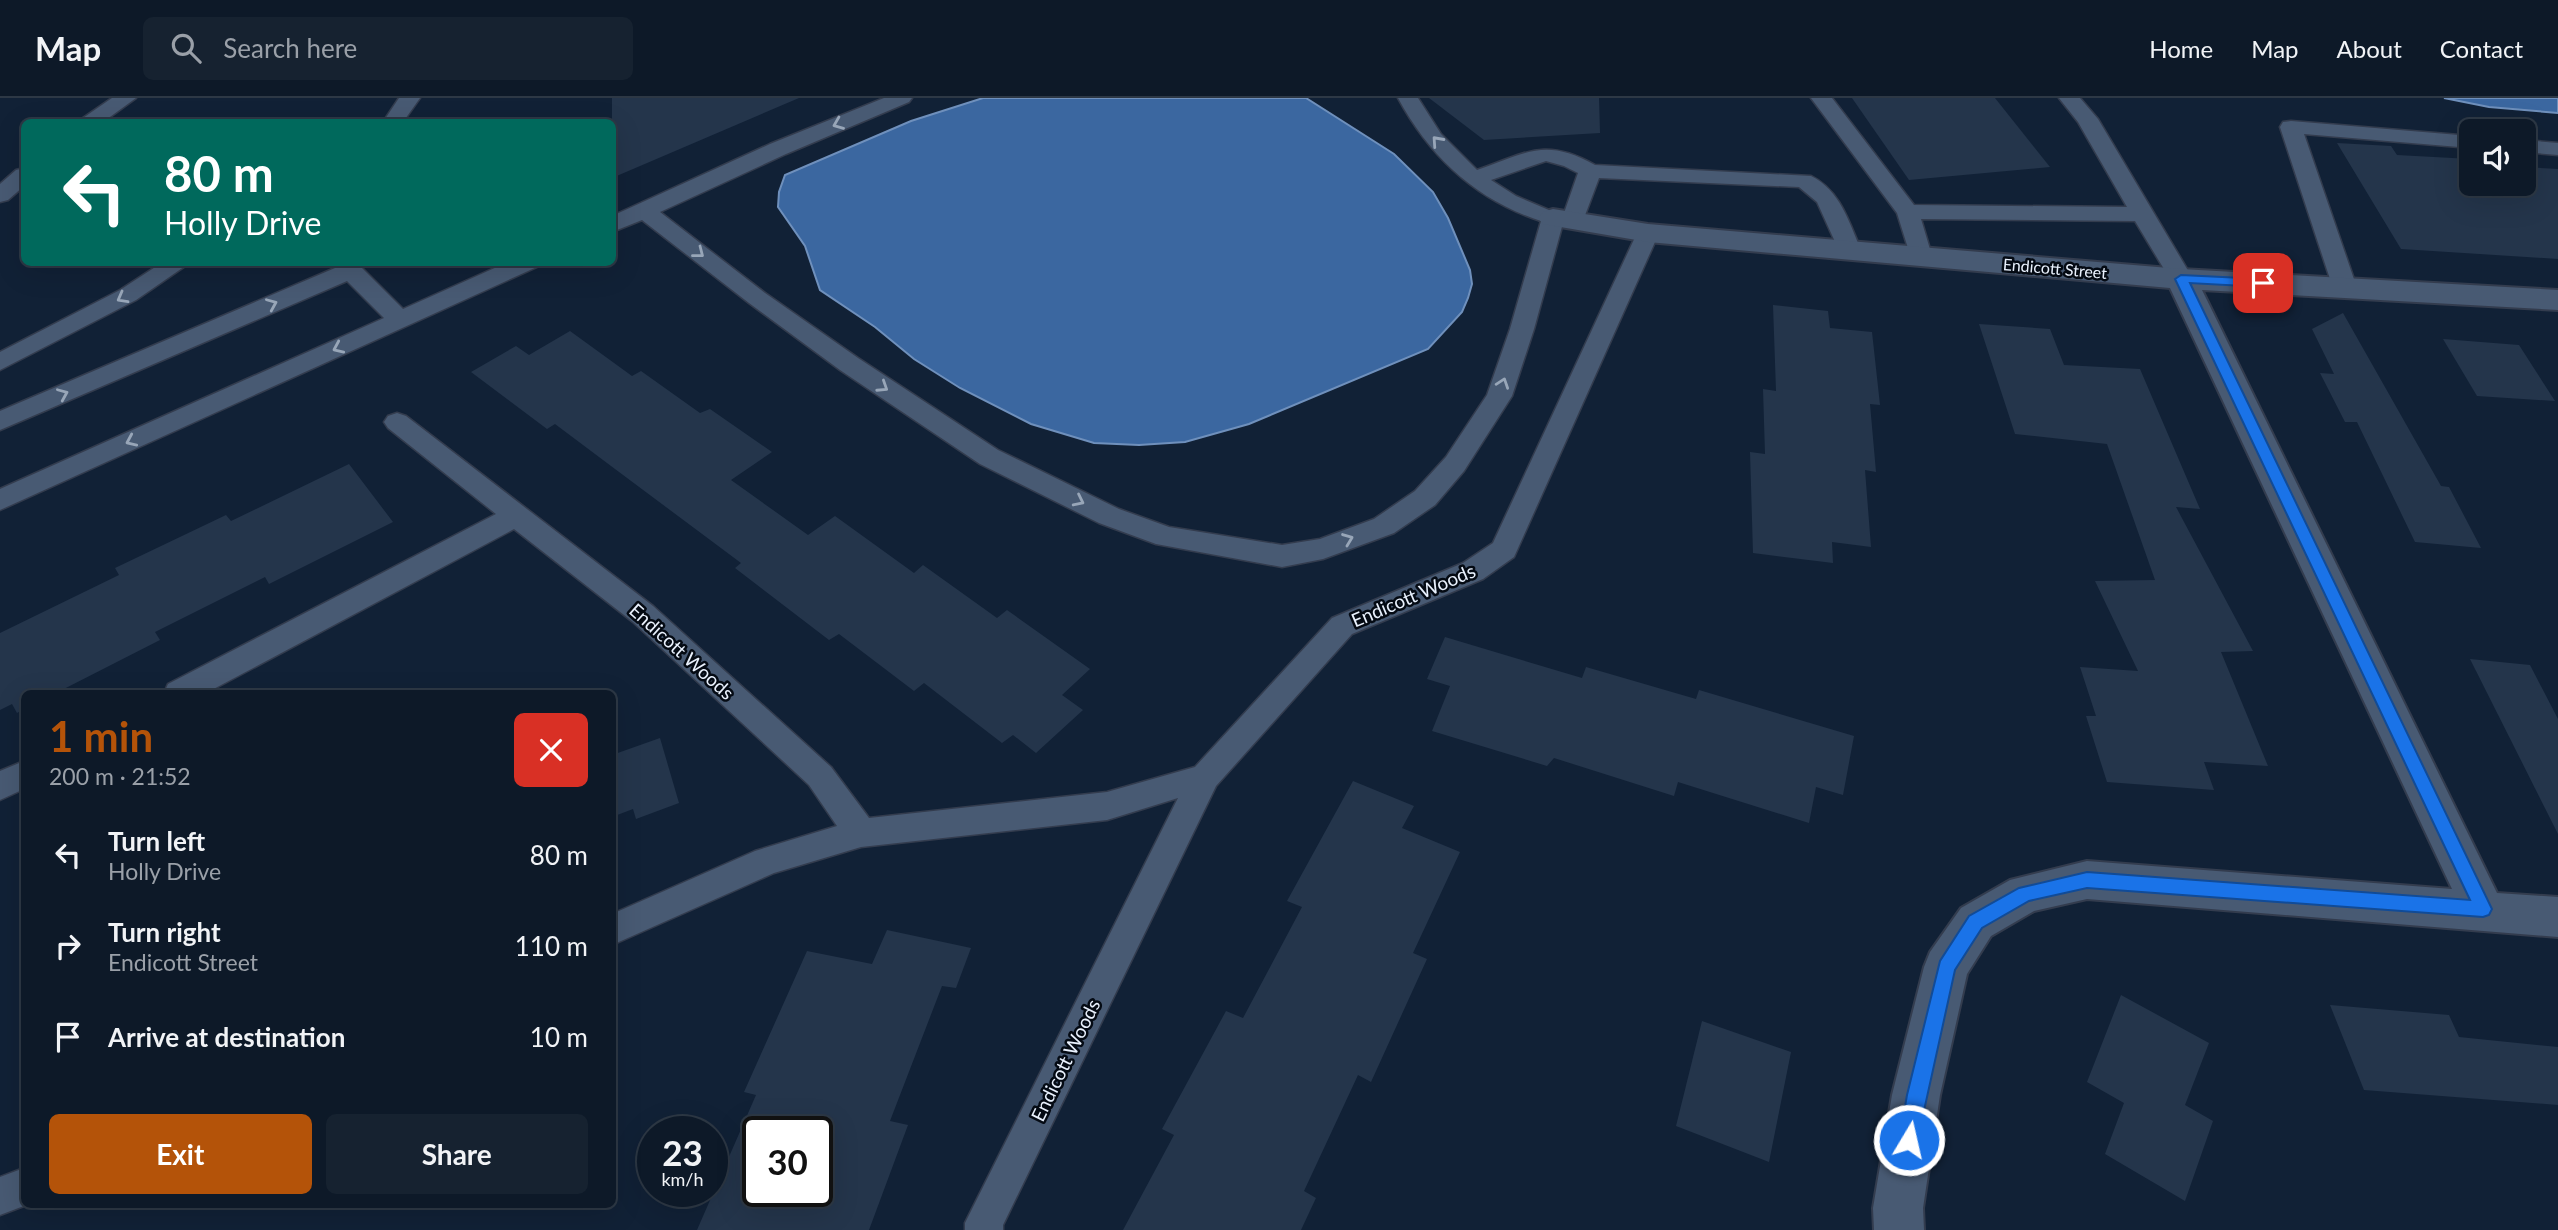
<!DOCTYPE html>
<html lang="en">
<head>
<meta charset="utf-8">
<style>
	body { margin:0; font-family:Lato,sans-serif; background:#162230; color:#f1f3f6; height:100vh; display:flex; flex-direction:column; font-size:26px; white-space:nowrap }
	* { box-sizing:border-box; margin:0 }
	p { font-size:23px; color:#9aa0a8 }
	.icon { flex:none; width:38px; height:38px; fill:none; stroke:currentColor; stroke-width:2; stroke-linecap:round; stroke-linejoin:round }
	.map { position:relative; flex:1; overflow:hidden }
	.side { position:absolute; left:21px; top:592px; width:595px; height:518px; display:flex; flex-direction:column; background:#0d1928; border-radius:10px; box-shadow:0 7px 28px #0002,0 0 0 2px #2d3845 }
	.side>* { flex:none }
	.top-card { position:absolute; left:21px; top:21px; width:595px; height:147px; border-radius:10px; box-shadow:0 7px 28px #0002,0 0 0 2px #2d3845; background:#00695c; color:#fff; overflow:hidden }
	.controls { position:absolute; left:2459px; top:21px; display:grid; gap:14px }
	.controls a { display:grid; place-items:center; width:77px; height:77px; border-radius:10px; background:#0d1928; box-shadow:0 7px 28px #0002,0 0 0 2px #2d3845; font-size:35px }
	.speed { position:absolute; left:637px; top:1018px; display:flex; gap:14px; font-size:35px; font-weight:700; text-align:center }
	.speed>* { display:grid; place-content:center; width:91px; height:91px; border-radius:50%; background:#0d1928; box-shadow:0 7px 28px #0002,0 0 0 2px #2d3845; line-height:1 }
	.speed small { font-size:18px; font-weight:400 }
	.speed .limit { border:4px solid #111; border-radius:10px; background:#fff; color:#111 }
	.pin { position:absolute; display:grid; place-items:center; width:60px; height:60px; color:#fff; margin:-30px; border-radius:14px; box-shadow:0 4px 10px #0006 }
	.me { position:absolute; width:77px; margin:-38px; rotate:9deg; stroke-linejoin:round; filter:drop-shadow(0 0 5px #0008) }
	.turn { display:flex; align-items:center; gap:24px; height:147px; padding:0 28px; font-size:32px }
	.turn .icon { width:91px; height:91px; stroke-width:2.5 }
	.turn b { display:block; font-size:49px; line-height:60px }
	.round { display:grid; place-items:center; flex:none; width:74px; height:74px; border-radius:10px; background:#162230 }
	.headline { display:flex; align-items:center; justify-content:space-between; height:119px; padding:0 28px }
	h1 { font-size:42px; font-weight:700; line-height:52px; color:#b45309 }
	.action { display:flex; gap:14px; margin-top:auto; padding:14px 28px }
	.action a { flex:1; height:80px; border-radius:10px; background:#b45309; color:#fff; font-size:28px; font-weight:700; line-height:80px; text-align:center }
	.action a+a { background:#162230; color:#f1f3f6 }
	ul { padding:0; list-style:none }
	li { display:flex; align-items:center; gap:21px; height:91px; padding:0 28px }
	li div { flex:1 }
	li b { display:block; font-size:26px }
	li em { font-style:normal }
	header { display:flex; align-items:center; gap:42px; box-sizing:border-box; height:98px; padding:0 35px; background:#0d1928; border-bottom:2px solid #2d3845 }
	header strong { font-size:33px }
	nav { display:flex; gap:38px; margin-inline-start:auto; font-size:24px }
	.search { width:490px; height:63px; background:#162230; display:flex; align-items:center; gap:18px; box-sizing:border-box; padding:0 24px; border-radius:10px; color:#9aa0a8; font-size:26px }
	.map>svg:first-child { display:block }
	.water { fill:#3b67a0; stroke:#6f90bc; stroke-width:2 }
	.building { fill:#24354b; fill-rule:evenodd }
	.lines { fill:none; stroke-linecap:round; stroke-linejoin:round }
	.service-casing { stroke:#333c4e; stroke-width:3 }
	.minor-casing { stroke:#333c4e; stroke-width:4 }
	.service { fill:#485a73; fill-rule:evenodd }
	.minor { fill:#485a73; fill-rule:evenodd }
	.oneway { stroke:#98a6b8 }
	.route { fill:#1a73e8; stroke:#114b97; stroke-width:2 }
	.labels { text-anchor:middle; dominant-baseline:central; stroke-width:5; stroke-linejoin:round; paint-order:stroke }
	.far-street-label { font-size:16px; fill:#e9f1fd; stroke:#040a13 }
	.street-label { font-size:19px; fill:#e9f1fd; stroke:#040a13 }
</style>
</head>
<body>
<header>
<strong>Map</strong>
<div class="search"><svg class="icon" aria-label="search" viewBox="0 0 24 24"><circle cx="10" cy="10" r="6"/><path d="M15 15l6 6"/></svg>Search here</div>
<nav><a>Home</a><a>Map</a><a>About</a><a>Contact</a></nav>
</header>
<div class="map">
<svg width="2558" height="1132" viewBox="0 0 2558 1132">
	<rect width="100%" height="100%" fill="#112136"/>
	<!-- water -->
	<g class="water">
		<polygon points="983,0 1306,0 1394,56 1433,94 1448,120 1470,172 1472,186 1468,200 1462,214 1428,251 1249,326 1185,344 1139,347 1094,345 1031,326 960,290 914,261 875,229 820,192 805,148 778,109 779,94 785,77 911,23"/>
		<polygon points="2444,0 2558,0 2558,15 2489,9"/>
	</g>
	<!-- building -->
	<g class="building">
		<polygon points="612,0 799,0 612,80"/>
		<polygon points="1429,0 1599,0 1600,35 1484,42"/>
		<polygon points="1852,0 1995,0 2050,69 1909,82"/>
		<polygon points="2337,45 2391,48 2397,57 2471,61 2471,86 2524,86 2524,69 2558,71 2558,161 2401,151"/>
		<polygon points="1773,207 1828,213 1830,230 1872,234 1880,307 1870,306 1876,374 1865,372 1871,449 1832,444 1833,465 1753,455 1750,354 1765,356 1763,291 1776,293"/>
		<polygon points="2343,215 2441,388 2449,389 2481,450 2415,444 2357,324 2345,324 2320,275 2334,276 2312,231"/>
		<polygon points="1979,226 2050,231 2064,267 2140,271 2200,411 2176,409 2253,553 2221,554 2268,668 2204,664 2214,692 2107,684 2086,618 2096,618 2080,569 2138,573 2095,483 2155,482 2107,346 2015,336"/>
		<polygon points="570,233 632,278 641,273 700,315 710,311 772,354 731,382 808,437 835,418 914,475 923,467 997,520 1007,512 1090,571 1062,597 1083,612 1036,655 1013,637 1002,645 924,585 914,593 839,536 829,542 735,470 741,465 615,371 555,326 547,331 471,274 516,248 529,257"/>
		<polygon points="2443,241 2519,247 2555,303 2477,298"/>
		<polygon points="349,366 393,424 269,486 265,479 155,534 160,542 56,595 24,595 24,611 17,615 12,606 0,612 0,535 119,477 115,470 226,417 231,423"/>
		<polygon points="1445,539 1582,580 1586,569 1696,601 1699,592 1854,638 1843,697 1816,689 1809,725 1678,684 1674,698 1554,660 1547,668 1432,633 1450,588 1427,581"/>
		<polygon points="2470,561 2530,567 2558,621 2558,736"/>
		<polygon points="660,640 679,705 636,721 633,711 612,719 612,657"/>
		<polygon points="1353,683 1414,708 1402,730 1460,754 1413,855 1427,861 1371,984 1358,977 1304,1093 1316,1100 1301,1132 1123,1132 1174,1037 1162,1031 1226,913 1243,920 1302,809 1287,803"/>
		<path d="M887,832l84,18 -15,40 -14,-2 -52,135 18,4 -39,105h-172l59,-135 -12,-3 63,-141 65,13zM758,1034h59v60h-59z"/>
		<polygon points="2121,897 2209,945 2185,1007 2213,1023 2185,1103 2105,1056 2124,1005 2087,984"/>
		<polygon points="2330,907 2449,917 2459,939 2558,949 2558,1007 2364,992"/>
		<polygon points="1702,923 1791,954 1769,1064 1676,1028"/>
	</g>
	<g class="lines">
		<!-- service casing -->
		<g class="service-casing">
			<g id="service">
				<polygon points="112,0 136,0 103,24 80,24 83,20"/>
				<polygon points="399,0 420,0 403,24 383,24"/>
				<path d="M884,0h28l-3,4 -123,52 -126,58 105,81 93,65 140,92 121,59 50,18 113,18 38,-6 54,-20 41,-28 31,-34 41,-62 23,-66 31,-108c-65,-21 -111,-64 -143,-123h20l23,36 36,36c49,-17 68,-33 118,-5l216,11c29,14 38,46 50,74l-4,5 -8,2 -8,-2 -24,-53 -18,-15 -200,-9 -18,48 -8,2 -10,-5 -29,106 -22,67 -48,75 -29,34 -41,28 -71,26 -41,8 -126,-23 -57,-21 -119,-59 -140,-94 -91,-67 -107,-83 -30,12v-16l158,-72zM1546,63l18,5 14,7 -15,43 -47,-20 -25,-16z"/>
				<polygon points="1811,0 1832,0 1914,107 2127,109 2078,24 2059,0 2080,0 2098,21 2193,181 2189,186 2181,189 2173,186 2135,123 1921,121 1932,158 1928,163 1920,165 1912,163 1897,115"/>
				<polygon points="2291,23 2471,38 2471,50 2304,36 2357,190 2353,195 2345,198 2337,195 2333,190 2280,29 2283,24"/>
				<polygon points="2524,42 2558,45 2558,57 2524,54"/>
				<polygon points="24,70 24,88 8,102 0,104 0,86 16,72"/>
				<polygon points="1648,128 1656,130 1659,135 1514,459 1483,481 1352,536 1216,688 1003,1127 1003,1132 965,1132 965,1125 1178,700 1107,722 861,749 774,775 612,847 612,816 755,753 837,728 809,687 633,524 514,431 206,595 164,595 168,586 496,416 388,330 384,324 388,318 397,315 406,318 653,508 831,669 869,720 1107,694 1195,669 1332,520 1463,465 1493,445 1637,135 1640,130"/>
				<polygon points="163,164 191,164 136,202 0,272 0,254 120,192"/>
				<polygon points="331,164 356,164 403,211 508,164 540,164 537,169 0,412 0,391 384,220 347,183 0,332 0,313 335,170"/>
				<polygon points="24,663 24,691 0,702 0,673"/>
				<polygon points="24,1070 24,1106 29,1106 0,1117 0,1079"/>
			</g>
		</g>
		<!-- minor casing -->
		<g class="minor-casing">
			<polygon id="minor" points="1553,111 1648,126 2181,171 2558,192 2558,212 2202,192 2497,795 2558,799 2558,839 2087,801 2034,813 1991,838 1967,876 1940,997 1923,1110 1924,1132 1874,1132 1873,1110 1892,997 1924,869 1930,854 1961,810 2010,782 2087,763 2452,791 2170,190 1648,144 1543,126 1538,120 1543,114"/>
		</g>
		<!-- service -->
		<use href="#service" class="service"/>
		<!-- minor -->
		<use href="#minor" class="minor"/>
	</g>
	<!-- one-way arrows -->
	<defs><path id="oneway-chevron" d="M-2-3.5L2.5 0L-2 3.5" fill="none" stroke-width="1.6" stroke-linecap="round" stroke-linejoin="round" transform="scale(1.75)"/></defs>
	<g class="oneway">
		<use href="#oneway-chevron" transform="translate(838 26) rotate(158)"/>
		<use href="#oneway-chevron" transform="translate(1437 43) rotate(-132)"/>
		<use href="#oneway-chevron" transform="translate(699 155) rotate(38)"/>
		<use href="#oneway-chevron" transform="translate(122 200) rotate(151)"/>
		<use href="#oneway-chevron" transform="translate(272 206) rotate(-23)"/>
		<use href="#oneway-chevron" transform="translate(338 250) rotate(156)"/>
		<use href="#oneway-chevron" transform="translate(1503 285) rotate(-71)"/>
		<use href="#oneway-chevron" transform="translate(883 289) rotate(33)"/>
		<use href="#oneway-chevron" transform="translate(63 296) rotate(-23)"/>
		<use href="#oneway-chevron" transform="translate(131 343) rotate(156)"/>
		<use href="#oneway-chevron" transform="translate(1079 403) rotate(26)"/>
		<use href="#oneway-chevron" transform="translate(1348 441) rotate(-21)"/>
	</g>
	<!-- route -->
	<polygon class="route" points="2181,177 2263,181 2270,185 2263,189 2190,185 2492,811 2489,817 2483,819 2087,790 2029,803 1982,830 1955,872 1916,1049 1909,1052 1902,1049 1899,1042 1907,997 1940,863 1969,818 2019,790 2087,774 2470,802 2175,181"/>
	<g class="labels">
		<!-- far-street labels -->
		<g class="far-street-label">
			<text transform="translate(2055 170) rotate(5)">Endicott Street</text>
		</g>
		<!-- street labels -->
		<g class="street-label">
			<text transform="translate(1413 497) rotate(-23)">Endicott Woods</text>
			<text transform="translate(682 553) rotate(42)">Endicott Woods</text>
			<text transform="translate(1065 962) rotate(-64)">Endicott Woods</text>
		</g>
	</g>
</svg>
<div class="controls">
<a><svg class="icon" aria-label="sound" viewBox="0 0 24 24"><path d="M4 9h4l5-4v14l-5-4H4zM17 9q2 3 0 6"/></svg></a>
</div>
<div class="speed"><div>23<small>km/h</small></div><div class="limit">30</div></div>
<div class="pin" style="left:2263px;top:185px;background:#d93025"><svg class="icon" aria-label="arrive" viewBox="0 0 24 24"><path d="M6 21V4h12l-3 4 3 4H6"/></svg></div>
<svg class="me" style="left:1909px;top:1042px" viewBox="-20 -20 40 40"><circle r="17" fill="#1a73e8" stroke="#fff" stroke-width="3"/><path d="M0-11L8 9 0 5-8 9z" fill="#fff"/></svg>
<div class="top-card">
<div class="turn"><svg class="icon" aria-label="left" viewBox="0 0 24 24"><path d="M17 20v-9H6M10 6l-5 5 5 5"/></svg><div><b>80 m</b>Holly Drive</div></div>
</div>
<section class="side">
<div class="headline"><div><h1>1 min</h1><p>200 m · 21:52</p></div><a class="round" style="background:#d93025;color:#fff"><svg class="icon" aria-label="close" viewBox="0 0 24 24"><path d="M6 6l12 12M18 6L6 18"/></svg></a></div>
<ul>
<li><svg class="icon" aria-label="left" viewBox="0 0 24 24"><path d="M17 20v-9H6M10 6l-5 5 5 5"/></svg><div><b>Turn left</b><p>Holly Drive</p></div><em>80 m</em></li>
<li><svg class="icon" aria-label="right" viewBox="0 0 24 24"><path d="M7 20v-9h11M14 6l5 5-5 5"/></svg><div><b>Turn right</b><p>Endicott Street</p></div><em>110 m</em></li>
<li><svg class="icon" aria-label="arrive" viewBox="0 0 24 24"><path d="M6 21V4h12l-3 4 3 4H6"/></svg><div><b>Arrive at destination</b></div><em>10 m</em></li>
</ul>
<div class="action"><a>Exit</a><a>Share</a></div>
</section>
</div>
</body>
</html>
